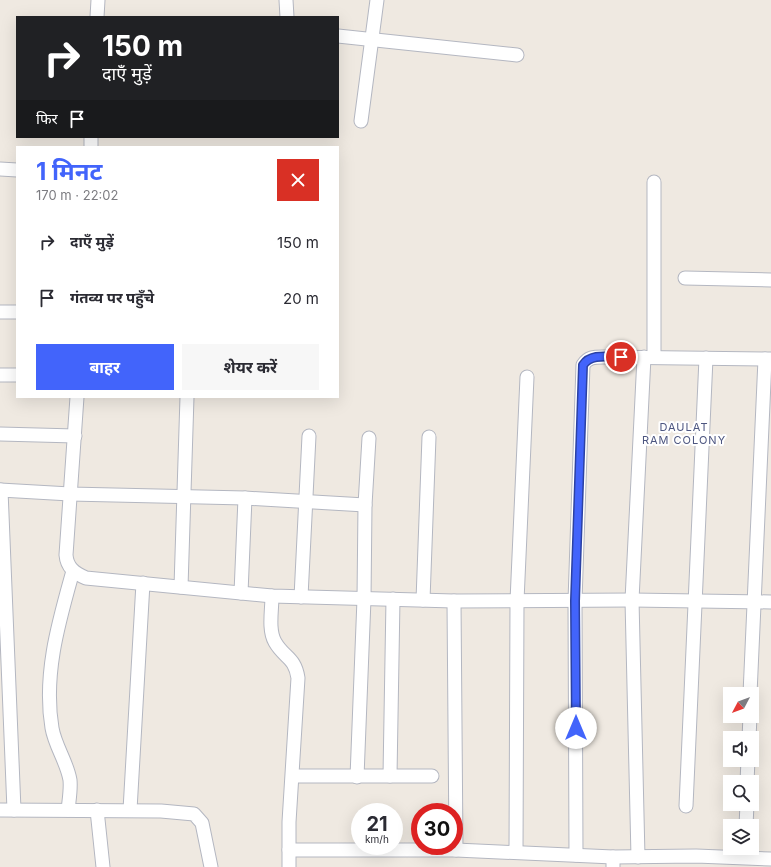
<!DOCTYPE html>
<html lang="hi">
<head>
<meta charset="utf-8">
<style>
	body { margin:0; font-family:Inter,"Noto Sans Devanagari",sans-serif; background:#f7f7f7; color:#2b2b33; height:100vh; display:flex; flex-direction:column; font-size:15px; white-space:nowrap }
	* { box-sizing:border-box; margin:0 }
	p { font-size:13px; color:#7c7c81 }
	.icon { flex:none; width:22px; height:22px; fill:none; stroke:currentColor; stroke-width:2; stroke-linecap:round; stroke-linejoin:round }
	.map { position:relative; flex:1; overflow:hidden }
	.sheet { position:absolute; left:16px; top:146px; width:323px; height:252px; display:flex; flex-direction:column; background:#fff; border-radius:0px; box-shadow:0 4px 16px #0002 }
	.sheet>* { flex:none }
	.hud { position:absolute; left:16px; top:16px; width:323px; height:122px; border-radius:0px; box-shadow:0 4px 16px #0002; background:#202124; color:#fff; overflow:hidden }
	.needle { width:26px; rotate:229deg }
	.buttons { position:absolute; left:723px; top:687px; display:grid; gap:8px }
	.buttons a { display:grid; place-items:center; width:36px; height:36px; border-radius:0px; background:#fff; box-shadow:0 4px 16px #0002; font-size:20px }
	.speed { position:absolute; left:351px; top:803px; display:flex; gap:8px; font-size:20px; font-weight:700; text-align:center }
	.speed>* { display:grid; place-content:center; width:52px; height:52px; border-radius:50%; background:#fff; box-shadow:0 4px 16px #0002; line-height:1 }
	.speed small { font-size:10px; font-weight:400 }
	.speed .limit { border:6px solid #d22; background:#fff; color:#111 }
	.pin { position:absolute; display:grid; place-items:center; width:34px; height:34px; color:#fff; margin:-17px; border:2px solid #fff; border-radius:50%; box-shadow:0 1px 4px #0007 }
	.me { position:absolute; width:44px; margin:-22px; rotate:0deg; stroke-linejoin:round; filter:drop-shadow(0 0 3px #0008) }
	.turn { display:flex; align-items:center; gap:14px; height:84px; padding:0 20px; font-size:18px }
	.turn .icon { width:52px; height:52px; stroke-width:2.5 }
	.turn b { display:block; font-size:28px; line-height:34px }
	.then { display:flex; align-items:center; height:38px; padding:0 20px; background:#0003; gap:8px; font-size:15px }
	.round { display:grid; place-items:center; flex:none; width:42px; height:42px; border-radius:0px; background:#f7f7f7 }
	.overview { display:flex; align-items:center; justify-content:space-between; height:68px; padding:0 20px }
	h1 { font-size:24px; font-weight:700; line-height:30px; color:#4264fb }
	.button { display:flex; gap:8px; margin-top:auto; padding:8px 20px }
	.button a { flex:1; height:46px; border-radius:0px; background:#4264fb; color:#fff; font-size:16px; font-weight:700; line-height:46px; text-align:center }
	.button a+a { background:#f7f7f7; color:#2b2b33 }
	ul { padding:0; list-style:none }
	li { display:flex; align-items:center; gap:12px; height:56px; padding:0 20px }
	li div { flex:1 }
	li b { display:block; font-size:15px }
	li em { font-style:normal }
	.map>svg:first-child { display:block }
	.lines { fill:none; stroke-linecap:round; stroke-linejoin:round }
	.minor-casing { stroke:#b4b7c1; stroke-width:15 }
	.minor { stroke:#fff; stroke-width:13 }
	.route-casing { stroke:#2b41a3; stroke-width:10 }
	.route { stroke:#4264fb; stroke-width:7 }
	.labels { text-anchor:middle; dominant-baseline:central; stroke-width:4; stroke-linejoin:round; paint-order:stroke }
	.neighbourhood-label { font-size:11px; letter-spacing:1px; fill:#4d5680; stroke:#fff }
</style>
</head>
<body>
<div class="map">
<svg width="771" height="867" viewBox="0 0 771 867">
	<rect width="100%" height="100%" fill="#efe9e1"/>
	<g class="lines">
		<!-- minor casing -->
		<g class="minor-casing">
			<g id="minor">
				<polyline points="286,0 287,17"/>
				<polyline points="97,17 98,0"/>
				<polyline points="338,36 517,55"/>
				<polyline points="361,121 377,0"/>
				<polyline points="91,147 91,137"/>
				<polyline points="0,169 17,170"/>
				<polyline points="654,182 654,357"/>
				<polyline points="685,278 771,280"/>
				<polyline points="0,312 17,312"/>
				<polyline points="0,375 17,375"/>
				<path d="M77,397l-11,158c1,12 8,18 20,23l186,18 182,5 178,-1 139,2"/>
				<polyline points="0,434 75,436"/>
				<polyline points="0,490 70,494 245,498 365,505"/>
				<polyline points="1,490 14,810"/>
				<polyline points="181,587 187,397"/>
				<polyline points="241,593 245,498"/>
				<path d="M272,596c0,14 -4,34 3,46 9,16 20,15 23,36l-9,144v45"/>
				<polyline points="301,597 309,436"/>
				<polyline points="423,600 429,437"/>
				<polyline points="454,601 456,850"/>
				<polyline points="750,694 765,359"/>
				<polyline points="749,738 750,716"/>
				<polyline points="293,776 432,776"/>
				<polyline points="390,776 393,599"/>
				<polyline points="357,777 364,599 365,505 369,438"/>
				<polyline points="747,782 748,760"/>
				<polyline points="686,806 706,358"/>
				<polyline points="0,810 161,811 194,814 202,823 211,867"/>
				<path d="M68,810c1,-10 3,-20 2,-30 -3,-18 -15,-34 -18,-52 -9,-54 7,-107 21,-157"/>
				<polyline points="97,810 103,867"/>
				<polyline points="130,810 143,583"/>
				<polyline points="746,826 747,804"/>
				<polyline points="289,850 456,850 613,857 613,867"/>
				<polyline points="516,852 517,601 527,377"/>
				<path d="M576,855l-1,-254 8,-236c5,-8 11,-8 20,-8l168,2"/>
				<polyline points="613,857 696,856 771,859"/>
				<polyline points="638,857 632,600 644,357"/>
			</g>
		</g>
		<!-- minor -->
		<use href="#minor" class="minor"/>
	</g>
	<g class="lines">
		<!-- route casing -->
		<g class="route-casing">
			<path id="route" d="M576,728l-1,-127 8,-236c8,-12 25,-8 38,-8"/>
		</g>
		<!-- route -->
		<use href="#route" class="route"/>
	</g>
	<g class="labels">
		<!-- neighbourhood labels -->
		<g class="neighbourhood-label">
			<text x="684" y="427">DAULAT<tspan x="684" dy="13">RAM COLONY</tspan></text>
		</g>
	</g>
</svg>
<div class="buttons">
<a><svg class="needle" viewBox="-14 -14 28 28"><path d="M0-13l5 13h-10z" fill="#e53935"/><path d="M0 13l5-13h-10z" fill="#7c7c81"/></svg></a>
<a><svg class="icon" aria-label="sound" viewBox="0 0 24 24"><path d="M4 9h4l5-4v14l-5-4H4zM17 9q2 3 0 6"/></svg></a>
<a><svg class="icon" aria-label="search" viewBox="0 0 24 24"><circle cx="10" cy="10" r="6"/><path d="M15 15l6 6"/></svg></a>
<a><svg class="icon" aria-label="layers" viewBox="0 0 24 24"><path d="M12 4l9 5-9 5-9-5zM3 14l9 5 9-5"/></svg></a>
</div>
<div class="speed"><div>21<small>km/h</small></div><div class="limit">30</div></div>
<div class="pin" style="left:621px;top:357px;background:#d93025"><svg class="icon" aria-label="arrive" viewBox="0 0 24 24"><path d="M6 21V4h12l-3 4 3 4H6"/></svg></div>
<svg class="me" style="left:576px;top:728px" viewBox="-20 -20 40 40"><circle r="19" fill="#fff"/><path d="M0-13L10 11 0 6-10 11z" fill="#4264fb"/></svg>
<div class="hud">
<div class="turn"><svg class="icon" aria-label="right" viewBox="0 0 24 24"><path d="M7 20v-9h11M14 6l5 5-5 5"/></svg><div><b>150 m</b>दाएँ मुड़ें</div></div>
<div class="then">फिर<svg class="icon" aria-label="arrive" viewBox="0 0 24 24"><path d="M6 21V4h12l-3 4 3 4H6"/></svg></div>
</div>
<section class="sheet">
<div class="overview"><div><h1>1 मिनट</h1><p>170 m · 22:02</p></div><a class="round" style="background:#d93025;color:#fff"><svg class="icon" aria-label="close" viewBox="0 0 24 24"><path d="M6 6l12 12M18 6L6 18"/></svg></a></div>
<ul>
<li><svg class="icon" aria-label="right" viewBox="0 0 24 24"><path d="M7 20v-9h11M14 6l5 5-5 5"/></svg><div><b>दाएँ मुड़ें</b></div><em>150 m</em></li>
<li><svg class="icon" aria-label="arrive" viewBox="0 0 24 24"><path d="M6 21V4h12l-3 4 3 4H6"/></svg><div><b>गंतव्य पर पहुँचे</b></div><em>20 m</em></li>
</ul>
<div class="button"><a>बाहर</a><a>शेयर करें</a></div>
</section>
</div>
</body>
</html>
